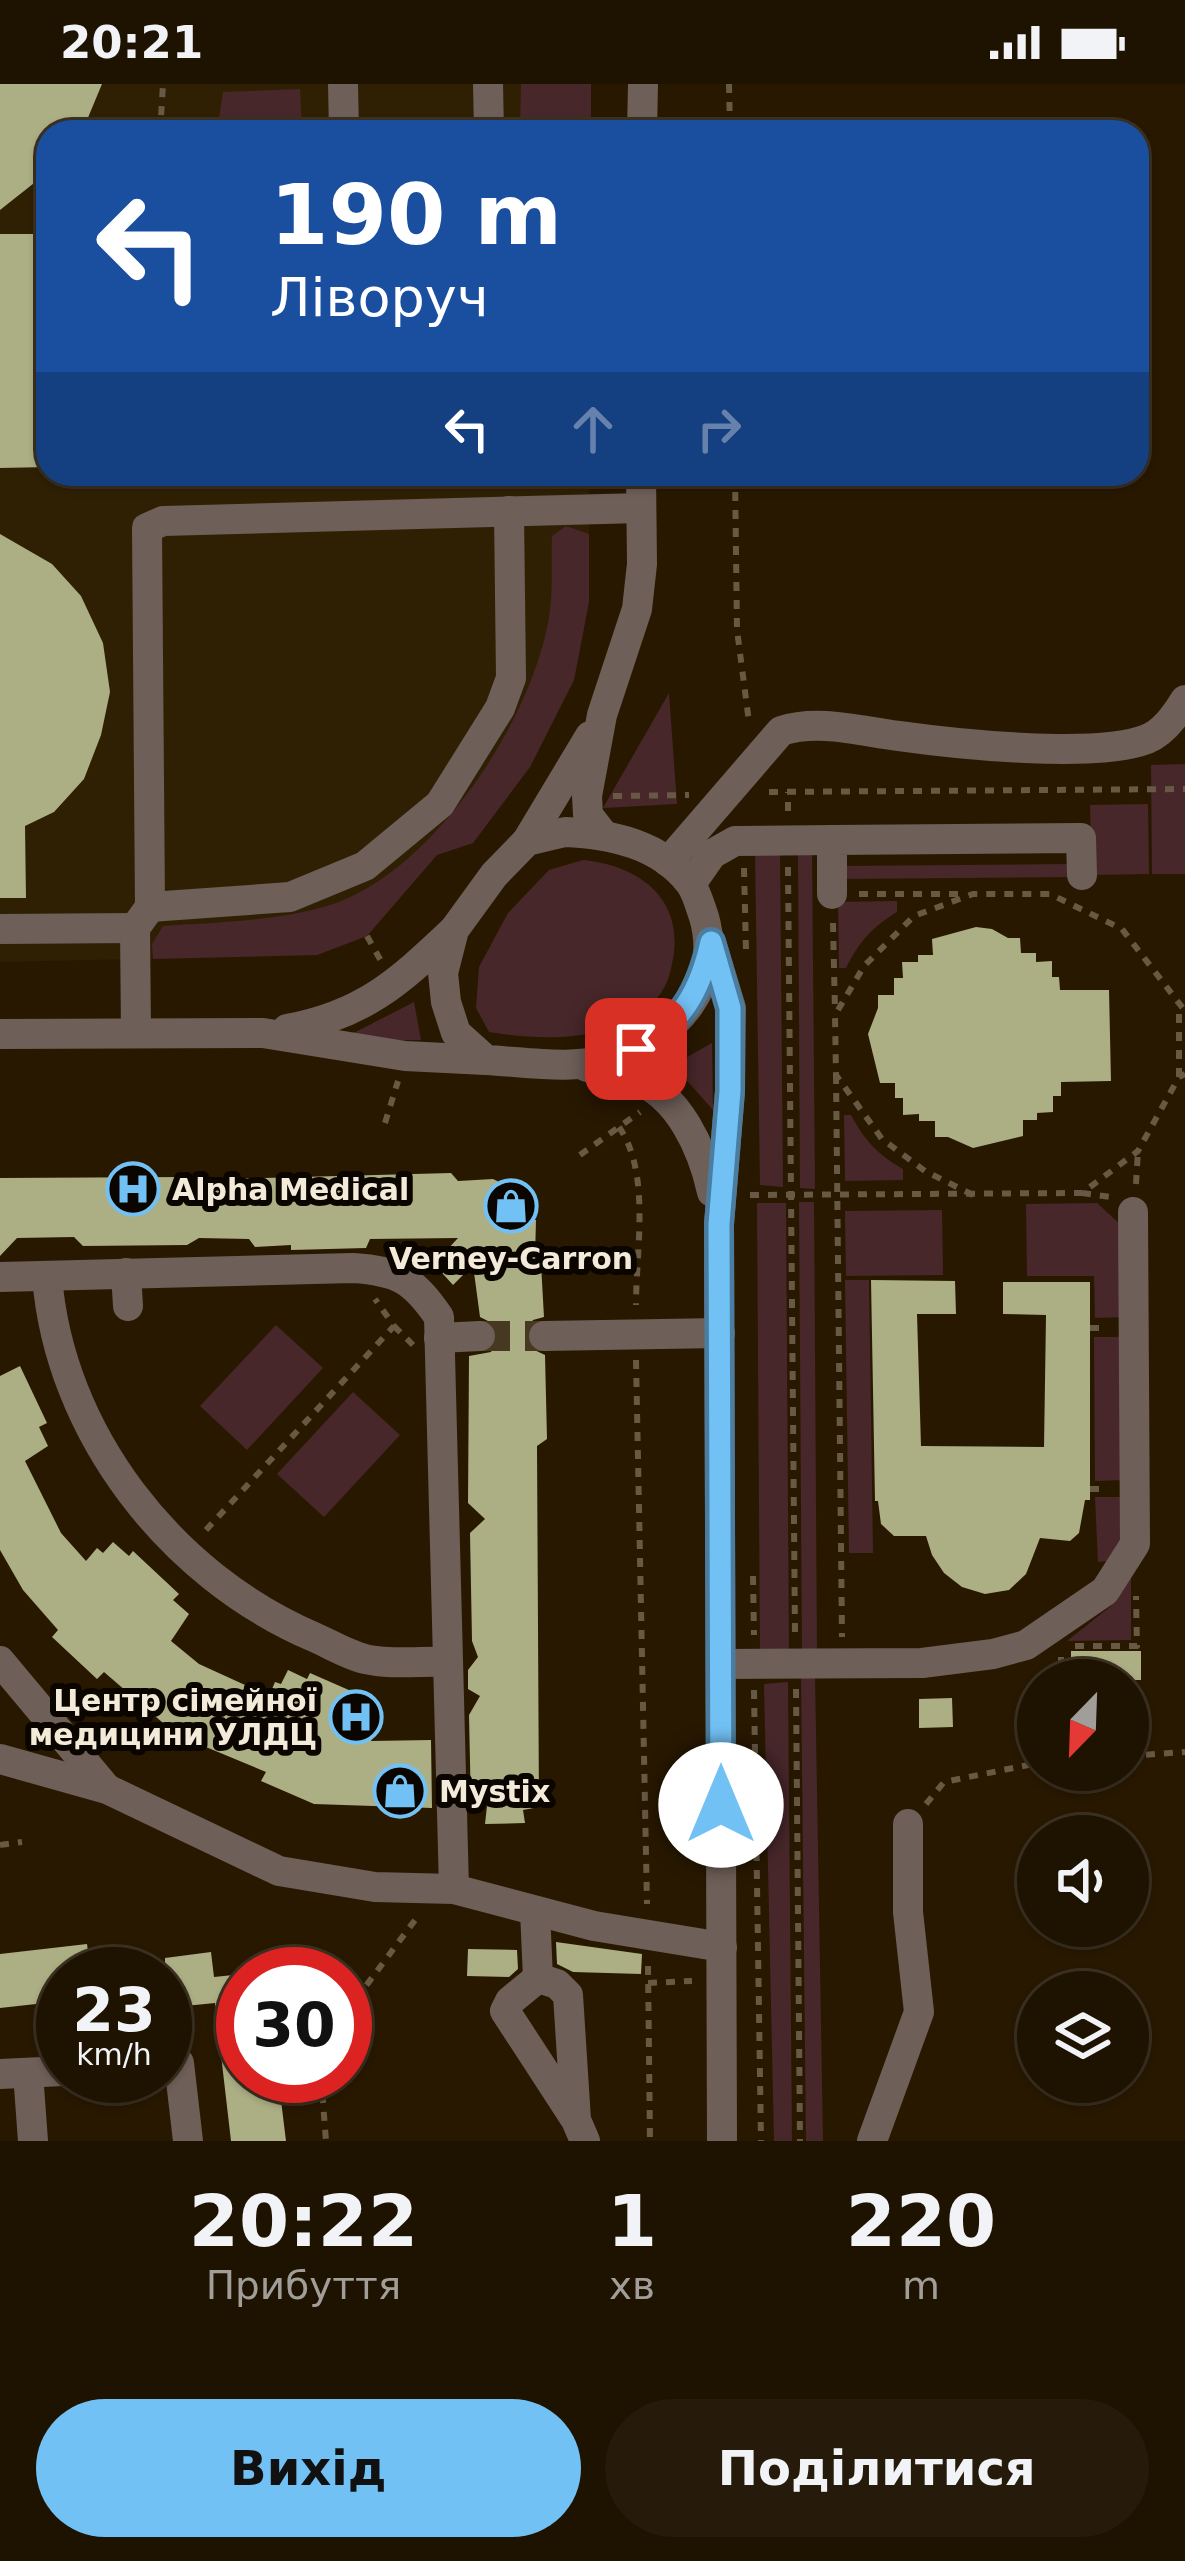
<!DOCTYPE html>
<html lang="uk">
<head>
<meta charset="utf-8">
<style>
	body { margin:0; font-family:"DejaVu Sans",sans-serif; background:#261b0a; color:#f1f3f6; height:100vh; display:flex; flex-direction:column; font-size:45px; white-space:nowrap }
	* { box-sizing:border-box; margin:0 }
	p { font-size:39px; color:#a19e99 }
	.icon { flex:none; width:66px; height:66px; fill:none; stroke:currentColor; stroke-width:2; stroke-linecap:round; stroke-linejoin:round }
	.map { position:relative; height:2057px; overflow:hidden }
	.details { display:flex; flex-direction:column; background:#1e1200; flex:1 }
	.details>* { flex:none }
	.hud { position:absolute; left:36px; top:36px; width:1113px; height:366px; border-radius:36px; box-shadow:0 3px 9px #0004,0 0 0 3px #3c3222; background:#1a4fa0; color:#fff; overflow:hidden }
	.needle { width:78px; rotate:203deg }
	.controls { position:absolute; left:1017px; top:1575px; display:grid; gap:24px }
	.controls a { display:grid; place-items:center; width:132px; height:132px; border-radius:50%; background:#1e1200; box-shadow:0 3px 9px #0004,0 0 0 3px #3c3222; font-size:60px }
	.speed { position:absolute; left:36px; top:1863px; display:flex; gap:24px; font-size:60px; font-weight:700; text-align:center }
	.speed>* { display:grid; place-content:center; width:156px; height:156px; border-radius:50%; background:#1e1200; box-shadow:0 3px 9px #0004,0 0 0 3px #3c3222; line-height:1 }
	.speed small { font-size:30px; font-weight:400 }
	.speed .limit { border:18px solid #d22; background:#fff; color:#111 }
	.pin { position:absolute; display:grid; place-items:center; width:102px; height:102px; color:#fff; margin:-51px; border-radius:24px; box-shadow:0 6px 18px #0006 }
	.me { position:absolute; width:132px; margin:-66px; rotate:0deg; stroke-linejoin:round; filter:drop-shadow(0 0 9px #0008) }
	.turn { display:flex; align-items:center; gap:42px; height:252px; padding:0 36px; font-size:54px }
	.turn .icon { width:156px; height:156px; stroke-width:2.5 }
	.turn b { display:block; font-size:84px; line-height:102px }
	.lanes { display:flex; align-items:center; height:114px; padding:0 36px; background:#0003; justify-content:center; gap:60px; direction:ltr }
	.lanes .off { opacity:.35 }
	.eta { display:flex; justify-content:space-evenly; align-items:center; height:204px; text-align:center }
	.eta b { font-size:72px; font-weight:700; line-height:84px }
	.primary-button { display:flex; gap:24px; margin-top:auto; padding:24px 36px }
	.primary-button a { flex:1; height:138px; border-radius:72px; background:#72c1f5; color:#111; font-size:48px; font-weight:700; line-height:138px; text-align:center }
	.primary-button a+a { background:#261b0a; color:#f1f3f6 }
	.status { display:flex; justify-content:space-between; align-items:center; height:84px; padding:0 60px; background:#1e1200; direction:ltr }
	.status svg { height:33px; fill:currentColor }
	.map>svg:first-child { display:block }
	.built { fill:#2f2004 }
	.green { fill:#47272a }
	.building { fill:#acae84 }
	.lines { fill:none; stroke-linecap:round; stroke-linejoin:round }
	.minor-tunnel { stroke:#473821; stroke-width:30; stroke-dasharray:30 15; stroke-linecap:butt }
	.path { stroke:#685944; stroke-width:6; stroke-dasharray:9 9; stroke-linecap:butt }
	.minor { stroke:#6e5f58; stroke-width:30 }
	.route-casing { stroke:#4a7d9f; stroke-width:30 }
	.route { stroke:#72c1f5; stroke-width:21 }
	.labels { text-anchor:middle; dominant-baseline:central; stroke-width:12; stroke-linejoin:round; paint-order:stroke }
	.poi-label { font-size:30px; font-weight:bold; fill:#f4ead9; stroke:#0b0500; text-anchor:start }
</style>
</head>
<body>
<div class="status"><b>20:21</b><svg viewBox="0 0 49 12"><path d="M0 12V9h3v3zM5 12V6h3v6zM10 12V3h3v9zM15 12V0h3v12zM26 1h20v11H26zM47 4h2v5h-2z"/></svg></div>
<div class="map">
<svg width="1185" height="2057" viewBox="0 0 1185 2057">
	<rect width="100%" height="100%" fill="#281800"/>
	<!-- built -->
	<polygon class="built" points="0,0 591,0 591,48 48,48 48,390 589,390 589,518 574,596 530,683 473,759 437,771 367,852 317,871 0,878"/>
	<!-- green -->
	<g class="green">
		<polygon points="521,0 591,0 591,48 520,48"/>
		<polygon points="300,5 302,48 217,48 223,8"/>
		<path d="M566,442l23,8v68l-15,78 -44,87 -57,76 -36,12 -70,81 -50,19 -164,4 -1,-15 11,-18c54,-4 121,-5 173,-23 101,-36 201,-190 214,-293 3,-24 1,-50 2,-74z"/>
		<polygon points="669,609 677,720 603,724"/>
		<polygon points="1185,680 1185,790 1152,790 1151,681"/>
		<polygon points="1148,720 1149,790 1092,791 1090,721"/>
		<polygon points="798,765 812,765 815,1105 800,1104"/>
		<polygon points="755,767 780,767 783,1103 760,1101"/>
		<path d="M583,776c59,6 103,41 89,104 -4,21 -11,33 -28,46 -42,33 -106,30 -155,22l-13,-24 3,-41 29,-54 41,-43z"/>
		<polygon points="1074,780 1074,793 841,795 841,782"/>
		<path d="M897,817v11c-25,15 -38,30 -51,56h-7l-1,-66z"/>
		<polygon points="414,918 421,956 338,957"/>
		<polygon points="712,959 713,1026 673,981"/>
		<path d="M844,1031h7c14,26 27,40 52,54v11l-58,1z"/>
		<polygon points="799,1118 814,1118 817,1573 802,1573"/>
		<polygon points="757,1119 786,1119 789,1572 760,1572"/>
		<polygon points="1097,1119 1122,1142 1123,1233 1095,1234 1094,1192 1027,1192 1026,1120"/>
		<polygon points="942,1126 943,1191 846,1192 845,1127"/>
		<polygon points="845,1196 869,1196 873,1469 849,1469"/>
		<polygon points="276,1241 323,1284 247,1366 200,1322"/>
		<polygon points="1094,1253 1125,1253 1125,1396 1095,1397"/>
		<polygon points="353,1308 400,1351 324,1433 277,1390"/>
		<polygon points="1095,1413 1127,1413 1120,1462 1108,1477 1098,1478"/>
		<polygon points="1131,1492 1131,1556 1067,1557 1111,1522"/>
		<polygon points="801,1591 815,1591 823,2057 806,2057"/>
		<polygon points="788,1598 792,2057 774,2057 764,1600"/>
	</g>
	<!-- building -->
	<g class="building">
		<polygon points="0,0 102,0 82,48 48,48 48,88 0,126"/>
		<polygon points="0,150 48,150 48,383 0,384"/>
		<polygon points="0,450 52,480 81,512 103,559 110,608 101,651 84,695 54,728 25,742 26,814 0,814"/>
		<polygon points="976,843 992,845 1008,854 1020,854 1021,869 1036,869 1036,878 1052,877 1052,893 1059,893 1060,906 1109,906 1111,997 1061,998 1061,1012 1053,1012 1053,1028 1037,1029 1037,1036 1023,1036 1023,1052 973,1064 948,1053 935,1053 935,1037 919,1037 919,1030 903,1031 903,1014 895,1014 895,999 880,999 868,950 878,924 878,911 894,911 894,894 903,894 902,878 918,878 918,871 933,871 932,855"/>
		<polygon points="451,1089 458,1097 493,1095 520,1108 526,1120 527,1135 536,1136 535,1173 541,1180 544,1233 533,1236 525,1251 528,1263 545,1271 547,1355 537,1362 539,1723 523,1726 525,1739 485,1740 487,1722 471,1724 469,1631 480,1612 468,1605 468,1586 478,1573 472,1557 470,1449 485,1435 468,1419 469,1272 491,1268 499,1252 496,1241 480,1233 473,1181 453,1201 434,1180 458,1154 370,1155 366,1164 291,1166 291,1161 255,1163 249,1155 199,1154 187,1161 83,1162 74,1153 17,1154 0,1172 0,1094 186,1093 193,1096"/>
		<polygon points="871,1196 955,1197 956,1230 917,1230 921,1362 1044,1363 1046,1231 1003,1230 1003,1198 1090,1198 1090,1416 1085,1416 1079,1449 1070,1457 1040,1454 1026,1490 1009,1506 985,1510 962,1503 944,1489 932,1471 926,1452 894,1452 881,1440 878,1417 875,1417"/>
		<polygon points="20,1282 47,1339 39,1343 48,1362 25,1377 61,1449 86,1477 97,1464 103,1469 113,1458 129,1472 133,1467 179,1510 173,1516 189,1530 171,1557 199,1580 269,1612 275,1598 281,1600 288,1586 307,1595 310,1589 367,1614 364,1622 383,1630 371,1657 431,1656 432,1724 314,1720 261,1697 266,1688 177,1651 104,1588 97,1595 52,1553 58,1546 23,1506 0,1466 0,1292"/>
		<rect x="1071" y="1567" width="70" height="29"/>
		<polygon points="952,1614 953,1643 919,1644 919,1615"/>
		<polygon points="556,1858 642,1870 641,1890 573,1888 557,1880"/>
		<polygon points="87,1860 91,1890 63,1890 63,1917 0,1924 0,1870"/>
		<polygon points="468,1865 517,1866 518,1885 509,1893 467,1892"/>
		<polygon points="211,1868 214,1893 243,1890 243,1992 278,1992 286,2057 231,2057 215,1919 165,1924 165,1874"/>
	</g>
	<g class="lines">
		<!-- minor-tunnel -->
		<polyline class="minor-tunnel" points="480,1252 544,1252"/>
		<!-- path -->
		<g class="path">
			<polyline points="729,0 730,48"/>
			<polyline points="155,48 161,33 163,0"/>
			<polyline points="735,390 737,546 749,638"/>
			<polyline points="769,708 1185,705"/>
			<polyline points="613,712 689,711"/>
			<polyline points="788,727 788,708"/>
			<polyline points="788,783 795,1549"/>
			<polyline points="744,784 746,867"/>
			<polyline points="859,810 966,810"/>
			<polyline points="833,839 835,927"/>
			<polyline points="367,852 381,877"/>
			<polyline points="836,991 842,1553"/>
			<polyline points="1179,993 1179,924"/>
			<polyline points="385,1039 398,997"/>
			<path d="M619,1043c32,46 17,123 17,178"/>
			<polyline points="580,1071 640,1028"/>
			<polyline points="1136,1100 1138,1067"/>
			<polyline points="1082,1109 1111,1113"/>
			<polyline points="750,1111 1082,1109 1138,1067 1179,993 1185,990"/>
			<polyline points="973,1111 925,1087 882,1055 836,991 835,931 864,882 914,832 973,810 1050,810 1122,845 1185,927"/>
			<polyline points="394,1242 413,1261"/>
			<polyline points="1090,1244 1106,1244"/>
			<polyline points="636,1276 647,1820"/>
			<polyline points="1090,1405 1107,1405"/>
			<polyline points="206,1446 394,1242 375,1215"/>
			<polyline points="753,1492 754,1551"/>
			<polyline points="1075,1562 1137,1562 1136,1512"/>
			<polyline points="1061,1573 1061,1594"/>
			<polyline points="796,1605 800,2057"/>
			<polyline points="754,1606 761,2057"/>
			<polyline points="1128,1672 1185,1668"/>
			<polyline points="926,1720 944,1698 1038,1679"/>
			<polyline points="0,1761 22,1758"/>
			<polyline points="648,1882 650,2057"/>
			<polyline points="648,1899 692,1897"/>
			<polyline points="345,1930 418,1832"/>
			<polyline points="321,1992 326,2057"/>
		</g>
		<!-- minor -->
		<g class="minor">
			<polyline points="343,0 344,48"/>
			<polyline points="488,0 489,48"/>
			<polyline points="642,48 643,0"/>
			<path d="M565,748c46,2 95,12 125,51 7,10 10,23 14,34 19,66 -28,121 -89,140 -40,14 -88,5 -129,3l-30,-27 -10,-31 -3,-29 11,-43 40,-55 33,-34z"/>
			<polyline points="602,749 588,731 587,712 602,631 637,525 642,480 641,390"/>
			<polyline points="527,757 590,652"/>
			<path d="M668,778l113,-131c38,-12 78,0 118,5 57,8 197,23 248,3 16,-6 29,-24 38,-39"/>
			<polyline points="691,800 712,770 735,757 832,756"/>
			<polyline points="832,810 832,756 1081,754 1082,791"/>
			<polyline points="150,823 290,813 365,782 440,720 500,624 511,594 509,427"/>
			<polyline points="0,845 135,844"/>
			<polyline points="711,858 731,924 730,1007 719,1140 722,2057"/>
			<path d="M287,945c76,-14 111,-46 166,-98"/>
			<polyline points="136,949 135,844 150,823 147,444 163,437 641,424"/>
			<polyline points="0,950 263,949 405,972 486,976"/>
			<path d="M587,983c16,4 32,6 47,12 45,15 69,71 78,113"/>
			<polyline points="126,1189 128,1222"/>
			<path d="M47,1192c12,157 124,300 267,361 16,7 34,18 51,22 25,6 57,2 83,3"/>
			<path d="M0,1193l353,-9c45,3 60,11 86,49l15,572"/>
			<polyline points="544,1252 720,1249"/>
			<polyline points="439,1254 480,1252"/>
			<polyline points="0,1577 107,1705"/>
			<polyline points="721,1580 922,1579 993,1570 1026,1561 1105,1507 1135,1460 1133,1128"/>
			<polyline points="0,1675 107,1705 279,1787 375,1803 454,1805 594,1842 722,1863"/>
			<polyline points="535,1827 538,1894 557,1900 568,1911 576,2036 585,2057"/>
			<polyline points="538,1894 510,1917 505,1927 574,2033"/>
			<polyline points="165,1980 179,1979 188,2057"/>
			<polyline points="28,1989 33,2057"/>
			<polyline points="0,1990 63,1987"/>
			<polyline points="872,2057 919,1928 908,1828 908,1740"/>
		</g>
	</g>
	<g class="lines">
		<!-- route casing -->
		<g class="route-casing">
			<path id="route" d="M636,965c45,-25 64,-57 75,-107l19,66v83l-11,133 2,581"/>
		</g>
		<!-- route -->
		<use href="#route" class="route"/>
	</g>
	<!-- icons -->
	<defs>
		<g id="hospital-ring" transform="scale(2.7)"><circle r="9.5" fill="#0b0500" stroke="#72c1f5" stroke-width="1.5"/><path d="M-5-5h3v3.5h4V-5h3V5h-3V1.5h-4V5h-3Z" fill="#72c1f5"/></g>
		<g id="shop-ring" transform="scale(2.7)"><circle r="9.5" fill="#0b0500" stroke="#72c1f5" stroke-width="1.5"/><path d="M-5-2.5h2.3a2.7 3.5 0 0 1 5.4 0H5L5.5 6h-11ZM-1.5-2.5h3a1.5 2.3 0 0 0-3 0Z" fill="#72c1f5"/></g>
	</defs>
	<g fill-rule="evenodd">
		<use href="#hospital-ring" x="133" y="1105"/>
		<use href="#shop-ring" x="511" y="1122"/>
		<use href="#hospital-ring" x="356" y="1633"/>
		<use href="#shop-ring" x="400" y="1707"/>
	</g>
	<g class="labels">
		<!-- poi labels -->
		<g class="poi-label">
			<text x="172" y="1105">Alpha Medical</text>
			<text x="511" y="1174" text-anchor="middle">Verney-Carron</text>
			<text x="317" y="1616" text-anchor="end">Центр сімейної<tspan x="317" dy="34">медицини УЛДЦ</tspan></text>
			<text x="439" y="1707">Mystix</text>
		</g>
	</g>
</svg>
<div class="controls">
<a><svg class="needle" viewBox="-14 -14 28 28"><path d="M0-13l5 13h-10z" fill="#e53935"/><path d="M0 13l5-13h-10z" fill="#a19e99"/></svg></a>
<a><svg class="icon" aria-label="sound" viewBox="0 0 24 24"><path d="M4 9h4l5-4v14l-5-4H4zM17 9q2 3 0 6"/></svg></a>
<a><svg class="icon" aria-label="layers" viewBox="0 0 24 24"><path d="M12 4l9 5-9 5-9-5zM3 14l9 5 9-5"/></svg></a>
</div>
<div class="speed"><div>23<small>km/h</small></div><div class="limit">30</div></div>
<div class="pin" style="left:636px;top:965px;background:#d93025"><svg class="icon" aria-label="arrive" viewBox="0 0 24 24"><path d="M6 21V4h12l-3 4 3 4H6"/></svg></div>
<svg class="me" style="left:721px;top:1721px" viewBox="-20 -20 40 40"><circle r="19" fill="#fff"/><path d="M0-13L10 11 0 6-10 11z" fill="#72c1f5"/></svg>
<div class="hud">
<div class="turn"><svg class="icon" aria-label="left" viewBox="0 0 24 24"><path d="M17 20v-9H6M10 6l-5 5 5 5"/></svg><div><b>190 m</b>Ліворуч</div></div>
<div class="lanes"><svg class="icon" aria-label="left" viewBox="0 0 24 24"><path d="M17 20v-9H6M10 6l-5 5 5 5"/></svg><svg class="icon off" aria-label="ahead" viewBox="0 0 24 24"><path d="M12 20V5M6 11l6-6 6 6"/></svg><svg class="icon off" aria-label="right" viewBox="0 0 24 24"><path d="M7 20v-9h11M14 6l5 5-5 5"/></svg></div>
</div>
</div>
<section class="details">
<div class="eta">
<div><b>20:22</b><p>Прибуття</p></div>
<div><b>1</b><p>хв</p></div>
<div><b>220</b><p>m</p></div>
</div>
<div class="primary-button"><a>Вихід</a><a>Поділитися</a></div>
</section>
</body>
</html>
